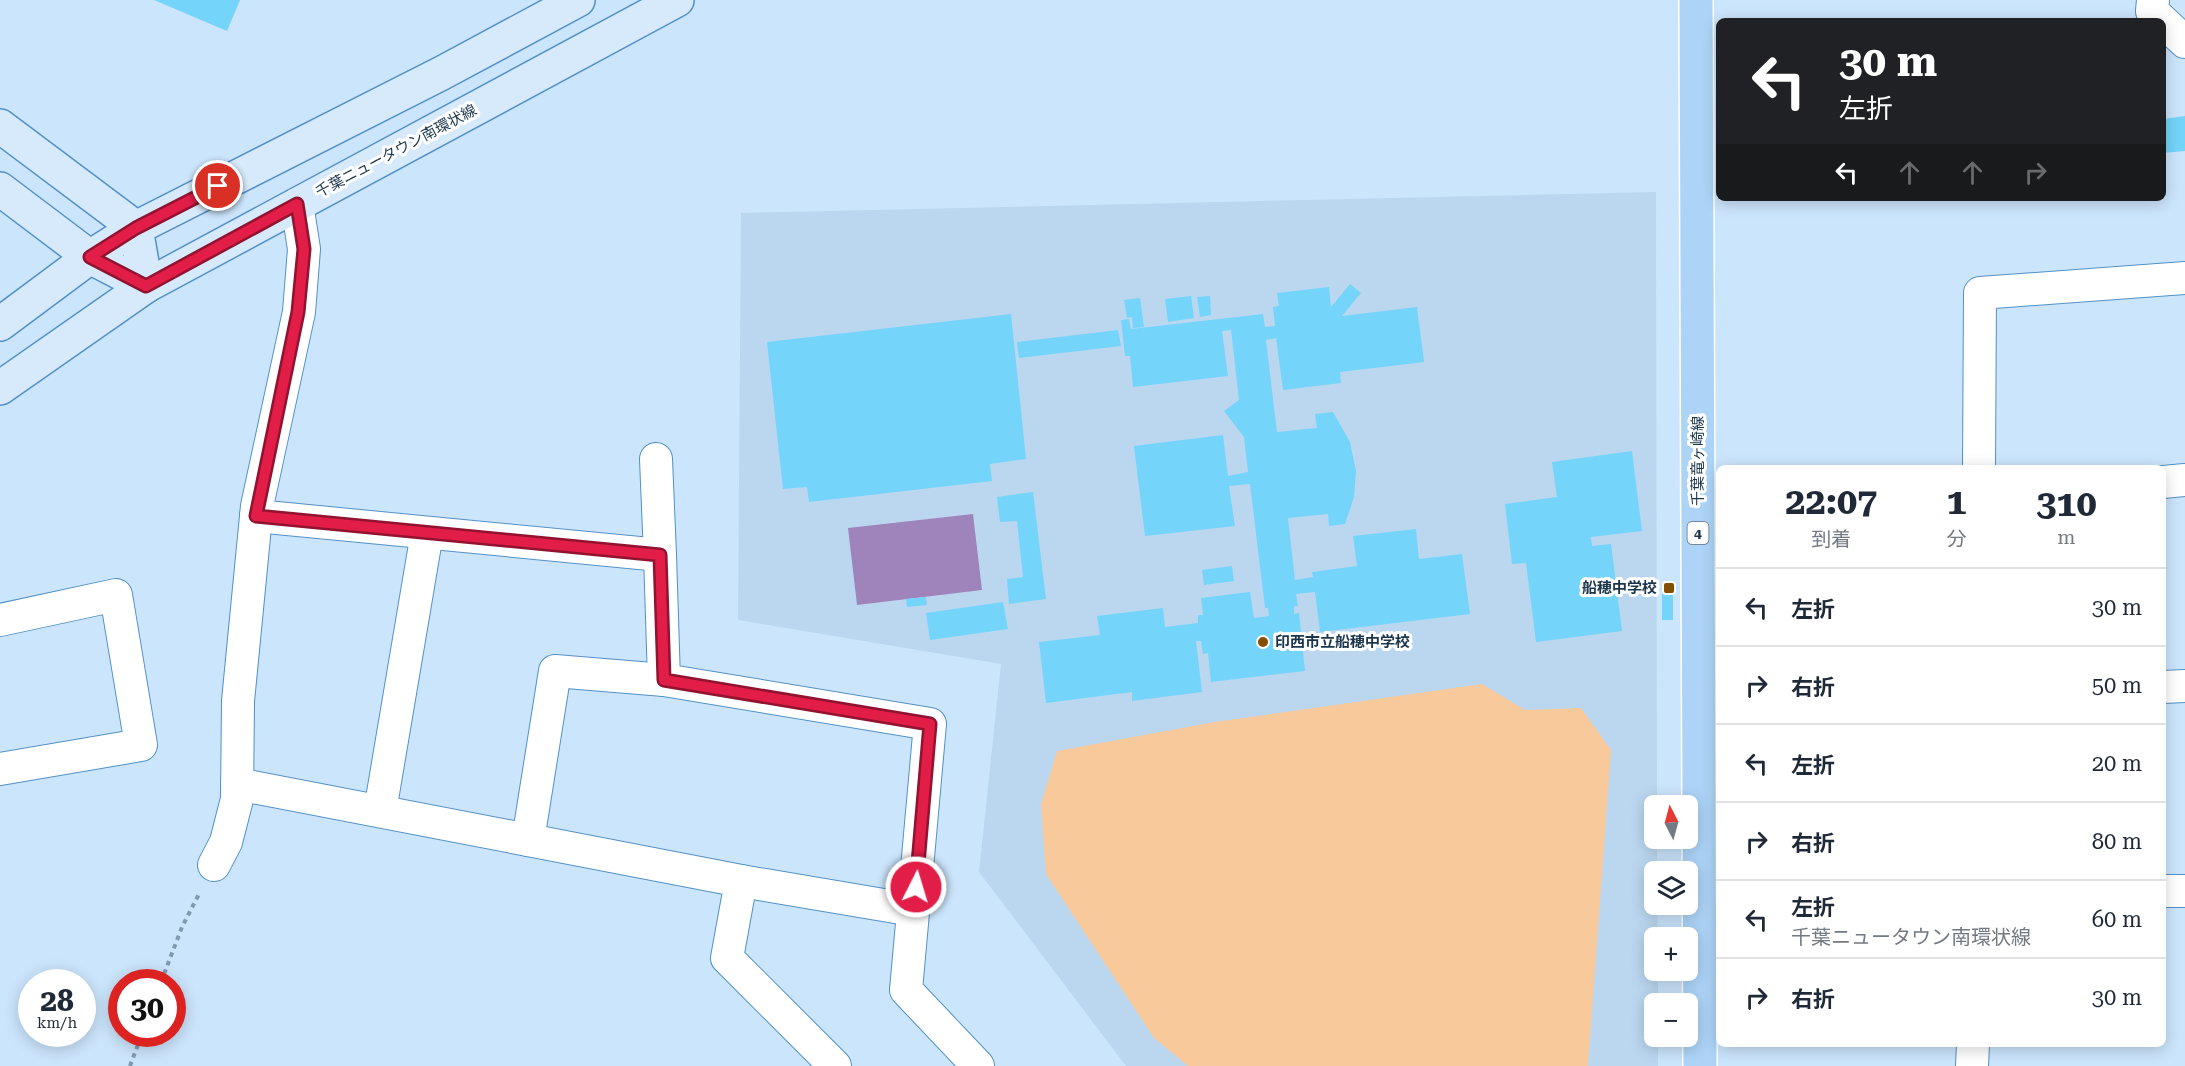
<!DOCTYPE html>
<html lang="ja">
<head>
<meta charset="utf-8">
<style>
	body { margin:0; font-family:"Roboto Serif","Noto Sans JP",serif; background:#f6f6f7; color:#1f2937; height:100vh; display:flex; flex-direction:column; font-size:22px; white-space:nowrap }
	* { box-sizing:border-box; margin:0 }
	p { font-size:20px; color:#747a83 }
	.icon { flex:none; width:33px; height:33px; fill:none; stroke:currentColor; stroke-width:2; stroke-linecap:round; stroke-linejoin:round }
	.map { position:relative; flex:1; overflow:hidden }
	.details { position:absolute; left:1716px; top:465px; width:450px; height:582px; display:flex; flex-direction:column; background:#fff; border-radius:9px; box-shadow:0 3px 15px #0003 }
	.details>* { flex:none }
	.hud { position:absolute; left:1716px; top:18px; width:450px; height:183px; border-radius:9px; box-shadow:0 3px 15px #0003; background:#202124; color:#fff; overflow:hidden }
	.needle { width:39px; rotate:354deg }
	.controls { position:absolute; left:1644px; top:795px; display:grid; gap:12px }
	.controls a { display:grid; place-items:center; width:54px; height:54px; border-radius:9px; background:#fff; box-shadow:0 3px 15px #0003; font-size:30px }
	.speed { position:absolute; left:18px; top:969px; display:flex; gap:12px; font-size:30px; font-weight:700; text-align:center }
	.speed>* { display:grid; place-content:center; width:78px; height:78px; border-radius:50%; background:#fff; box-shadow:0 3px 15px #0003; line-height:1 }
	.speed small { font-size:15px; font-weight:400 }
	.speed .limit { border:9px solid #d22; background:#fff; color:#111 }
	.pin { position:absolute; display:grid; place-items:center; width:51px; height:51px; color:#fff; margin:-26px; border:3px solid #fff; border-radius:50%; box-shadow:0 2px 6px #0007 }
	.me { position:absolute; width:66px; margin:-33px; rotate:5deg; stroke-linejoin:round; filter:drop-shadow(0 0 4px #0008) }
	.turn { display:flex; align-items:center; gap:21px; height:126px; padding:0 24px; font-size:27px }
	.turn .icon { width:78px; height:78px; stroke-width:2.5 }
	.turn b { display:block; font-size:42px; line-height:51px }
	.lanes { display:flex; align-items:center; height:57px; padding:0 24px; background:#0003; justify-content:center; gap:30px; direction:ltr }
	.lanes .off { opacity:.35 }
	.eta { display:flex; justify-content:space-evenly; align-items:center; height:102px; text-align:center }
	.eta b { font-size:36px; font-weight:700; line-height:42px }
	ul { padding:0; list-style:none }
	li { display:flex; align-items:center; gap:18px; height:78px; padding:0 24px; border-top:2px solid #e0e1e3 }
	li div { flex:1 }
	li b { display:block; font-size:22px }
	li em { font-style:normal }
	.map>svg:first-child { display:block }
	.built { fill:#bbd7f0 }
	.green { fill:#f7c99b }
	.water { fill:#9f84bc }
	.building { fill:#74d4fa }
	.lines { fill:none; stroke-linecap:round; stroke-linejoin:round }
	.street-casing { stroke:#5291c7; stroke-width:34 }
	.secondary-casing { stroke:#5291c7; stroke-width:36 }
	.primary-casing { stroke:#fff; stroke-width:36 }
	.path { stroke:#7f9ab0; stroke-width:4; stroke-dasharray:4.5 4.5; stroke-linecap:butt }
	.street { stroke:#fff; stroke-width:32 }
	.secondary { stroke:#d6eafb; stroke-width:33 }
	.primary { stroke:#add4f7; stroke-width:33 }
	.route-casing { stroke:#92132f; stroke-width:15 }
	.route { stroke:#e11d48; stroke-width:10 }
	.poi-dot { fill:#864f00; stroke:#fff; stroke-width:2 }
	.labels { text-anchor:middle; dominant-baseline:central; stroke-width:6; stroke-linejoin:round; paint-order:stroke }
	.shield { fill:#fff; stroke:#5f7282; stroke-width:1.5 }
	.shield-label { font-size:14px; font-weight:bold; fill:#1b364c }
	.street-label { font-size:15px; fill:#1b364c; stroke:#fff }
	.poi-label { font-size:15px; font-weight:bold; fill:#1b364c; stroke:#fff; text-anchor:end }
</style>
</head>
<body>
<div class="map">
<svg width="2185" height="1066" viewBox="0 0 2185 1066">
	<rect width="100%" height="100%" fill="#cbe5fc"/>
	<!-- built -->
	<polygon class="built" points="1656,192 1657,805 1654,806 1654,838 1657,839 1657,871 1654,872 1654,904 1657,905 1658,937 1654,938 1654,970 1658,971 1658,1003 1654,1004 1654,1036 1658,1037 1658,1066 1126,1066 979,872 1001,664 738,620 741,213"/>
	<!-- green -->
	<polygon class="green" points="1482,684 1525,710 1581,708 1611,750 1588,1066 1188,1066 1154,1038 1046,874 1041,804 1057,751 1215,722"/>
	<!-- water -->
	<polygon class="water" points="973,514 982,590 857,605 848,528"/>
	<!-- building -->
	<g class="building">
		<polygon points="154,0 240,0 227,31"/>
		<polygon points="2185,116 2185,151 2163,153 2163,119"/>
		<polygon points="1350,284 1361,293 1342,316 1417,307 1424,362 1340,372 1341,383 1283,390 1276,338 1266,340 1277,432 1317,428 1315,414 1333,412 1350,442 1356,471 1354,497 1345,524 1329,526 1328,514 1288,518 1295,580 1313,577 1312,572 1357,566 1353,536 1416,529 1419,559 1462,554 1470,614 1320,632 1315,592 1296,594 1298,606 1294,606 1294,614 1299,613 1305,671 1211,682 1208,653 1203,654 1201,641 1196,641 1202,692 1132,701 1132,692 1046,703 1039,642 1100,635 1097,616 1163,608 1165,627 1198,623 1198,615 1203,615 1201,598 1250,592 1254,618 1269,616 1268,608 1265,608 1250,484 1229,486 1235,526 1145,536 1134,446 1223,435 1228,476 1248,472 1244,437 1224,411 1239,400 1231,330 1222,331 1228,376 1133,387 1130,356 1125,356 1121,320 1129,319 1131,329 1263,314 1265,327 1275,326 1273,307 1279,306 1277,293 1329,287 1331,307"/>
		<polygon points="1191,296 1194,318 1168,322 1165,299"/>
		<polygon points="1210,296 1211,315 1200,317 1197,297"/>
		<polygon points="1140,298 1144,327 1133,328 1132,317 1127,318 1124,300"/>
		<polygon points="1011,314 1026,459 990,464 992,481 809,502 807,487 783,489 767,342"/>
		<polygon points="1118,330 1121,346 1019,358 1017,342"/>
		<polygon points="1632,451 1642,531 1591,537 1592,546 1611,544 1622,631 1536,642 1526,563 1512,564 1505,504 1557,497 1552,462"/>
		<polygon points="1033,492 1046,599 1009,604 1007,579 1023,577 1017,521 1000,522 997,497"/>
		<polygon points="1232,566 1234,581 1204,585 1202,570"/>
		<rect x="1662" y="586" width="11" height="34"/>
		<polygon points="926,597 927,605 907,607 906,599"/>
		<polygon points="1003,602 1008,629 930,640 926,613"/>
	</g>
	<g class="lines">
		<!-- street casing -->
		<g class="street-casing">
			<g id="street">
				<polyline points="2153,0 2152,11 2185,42"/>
				<polyline points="656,459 660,555"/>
				<polyline points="1979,468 1980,293 2185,278"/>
				<polyline points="2163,482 2185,480"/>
				<polyline points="256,516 660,555 664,680 930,724 906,990 978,1066"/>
				<polyline points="0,620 116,595 141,745 0,769"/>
				<polyline points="2163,687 2185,686"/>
				<polyline points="237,784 741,881 727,958 835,1066"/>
				<polyline points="380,811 427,533"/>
				<polyline points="528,840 555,671 664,680"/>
				<polyline points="214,865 226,842 237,799 238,701 257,506 299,312 304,249 297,204"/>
				<polyline points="741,881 913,910"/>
				<polyline points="2163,891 2185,891"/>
				<polyline points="1972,1066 1973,1044"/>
			</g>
		</g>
		<!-- secondary casing -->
		<g class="secondary-casing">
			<g id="secondary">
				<polyline points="0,126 136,228 146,286"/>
				<polyline points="0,189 90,257 146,286"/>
				<polyline points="0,324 90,257 136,228 442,73 578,0"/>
				<polyline points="0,388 146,286 677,0"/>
			</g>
		</g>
		<!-- primary casing -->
		<g class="primary-casing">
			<polyline id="primary" points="1696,0 1700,1066"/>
		</g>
		<!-- path -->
		<g class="path">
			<polyline points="161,982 182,927 200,892"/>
			<polyline points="130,1066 142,1034"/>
		</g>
		<!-- street -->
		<use href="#street" class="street"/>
		<!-- secondary -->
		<use href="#secondary" class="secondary"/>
		<!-- primary -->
		<use href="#primary" class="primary"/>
	</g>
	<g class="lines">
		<!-- route casing -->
		<g class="route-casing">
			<polyline id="route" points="218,186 136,228 90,257 146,286 297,204 304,249 298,312 256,516 660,555 664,680 930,724 916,887"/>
		</g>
		<!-- route -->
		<use href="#route" class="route"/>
	</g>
	<!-- markers -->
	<g class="poi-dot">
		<rect x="1663" y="582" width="12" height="12" rx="3"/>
		<circle cx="1263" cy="642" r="6"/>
	</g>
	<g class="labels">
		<!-- shield labels -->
		<rect class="shield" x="1687.5" y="522" width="21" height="22" rx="4.5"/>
		<g class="shield-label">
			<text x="1698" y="533">4</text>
		</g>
		<!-- street labels -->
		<g class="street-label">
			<text transform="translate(396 151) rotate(-28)">千葉ニュータウン南環状線</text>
			<text transform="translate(1698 461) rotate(-90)">千葉竜ヶ崎線</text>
		</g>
		<!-- poi labels -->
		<g class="poi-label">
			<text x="1657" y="588">船穂中学校</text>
			<text x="1275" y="642" text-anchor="start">印西市立船穂中学校</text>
		</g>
	</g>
</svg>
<div class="controls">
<a><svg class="needle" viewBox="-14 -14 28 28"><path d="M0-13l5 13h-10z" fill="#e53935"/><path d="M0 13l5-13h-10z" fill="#747a83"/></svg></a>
<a><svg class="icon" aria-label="layers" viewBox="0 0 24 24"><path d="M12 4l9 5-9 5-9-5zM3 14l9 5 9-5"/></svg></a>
<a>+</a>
<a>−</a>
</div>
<div class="speed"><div>28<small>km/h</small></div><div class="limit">30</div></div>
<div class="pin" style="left:218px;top:186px;background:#d93025"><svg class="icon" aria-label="arrive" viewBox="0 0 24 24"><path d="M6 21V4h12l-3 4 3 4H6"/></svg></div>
<svg class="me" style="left:916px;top:887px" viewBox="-20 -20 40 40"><circle r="17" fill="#e11d48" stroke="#fff" stroke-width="3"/><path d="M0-11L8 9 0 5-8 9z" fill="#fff"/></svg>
<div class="hud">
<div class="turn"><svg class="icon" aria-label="left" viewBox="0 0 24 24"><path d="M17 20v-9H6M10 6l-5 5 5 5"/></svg><div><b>30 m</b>左折</div></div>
<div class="lanes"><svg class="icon" aria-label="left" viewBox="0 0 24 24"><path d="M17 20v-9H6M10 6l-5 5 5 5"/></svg><svg class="icon off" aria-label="ahead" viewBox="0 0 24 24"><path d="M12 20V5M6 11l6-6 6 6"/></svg><svg class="icon off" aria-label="ahead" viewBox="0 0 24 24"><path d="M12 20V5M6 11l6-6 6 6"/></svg><svg class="icon off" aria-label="right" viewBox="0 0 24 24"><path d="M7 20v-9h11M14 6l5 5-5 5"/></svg></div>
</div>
<section class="details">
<div class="eta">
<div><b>22:07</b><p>到着</p></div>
<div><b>1</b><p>分</p></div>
<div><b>310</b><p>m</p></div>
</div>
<ul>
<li><svg class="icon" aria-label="left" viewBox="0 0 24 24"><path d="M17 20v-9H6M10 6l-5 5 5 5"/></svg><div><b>左折</b></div><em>30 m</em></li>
<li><svg class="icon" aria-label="right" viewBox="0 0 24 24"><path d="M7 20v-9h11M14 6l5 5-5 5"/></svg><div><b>右折</b></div><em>50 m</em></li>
<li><svg class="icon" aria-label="left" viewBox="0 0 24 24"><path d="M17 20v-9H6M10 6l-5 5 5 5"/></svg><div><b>左折</b></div><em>20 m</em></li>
<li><svg class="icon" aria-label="right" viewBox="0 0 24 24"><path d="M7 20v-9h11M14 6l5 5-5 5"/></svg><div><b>右折</b></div><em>80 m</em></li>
<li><svg class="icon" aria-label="left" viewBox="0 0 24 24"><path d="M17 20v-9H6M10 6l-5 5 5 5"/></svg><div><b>左折</b><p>千葉ニュータウン南環状線</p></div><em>60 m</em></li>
<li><svg class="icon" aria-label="right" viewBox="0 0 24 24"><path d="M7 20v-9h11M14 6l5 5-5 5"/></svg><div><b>右折</b></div><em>30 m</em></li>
</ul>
</section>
</div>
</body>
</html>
